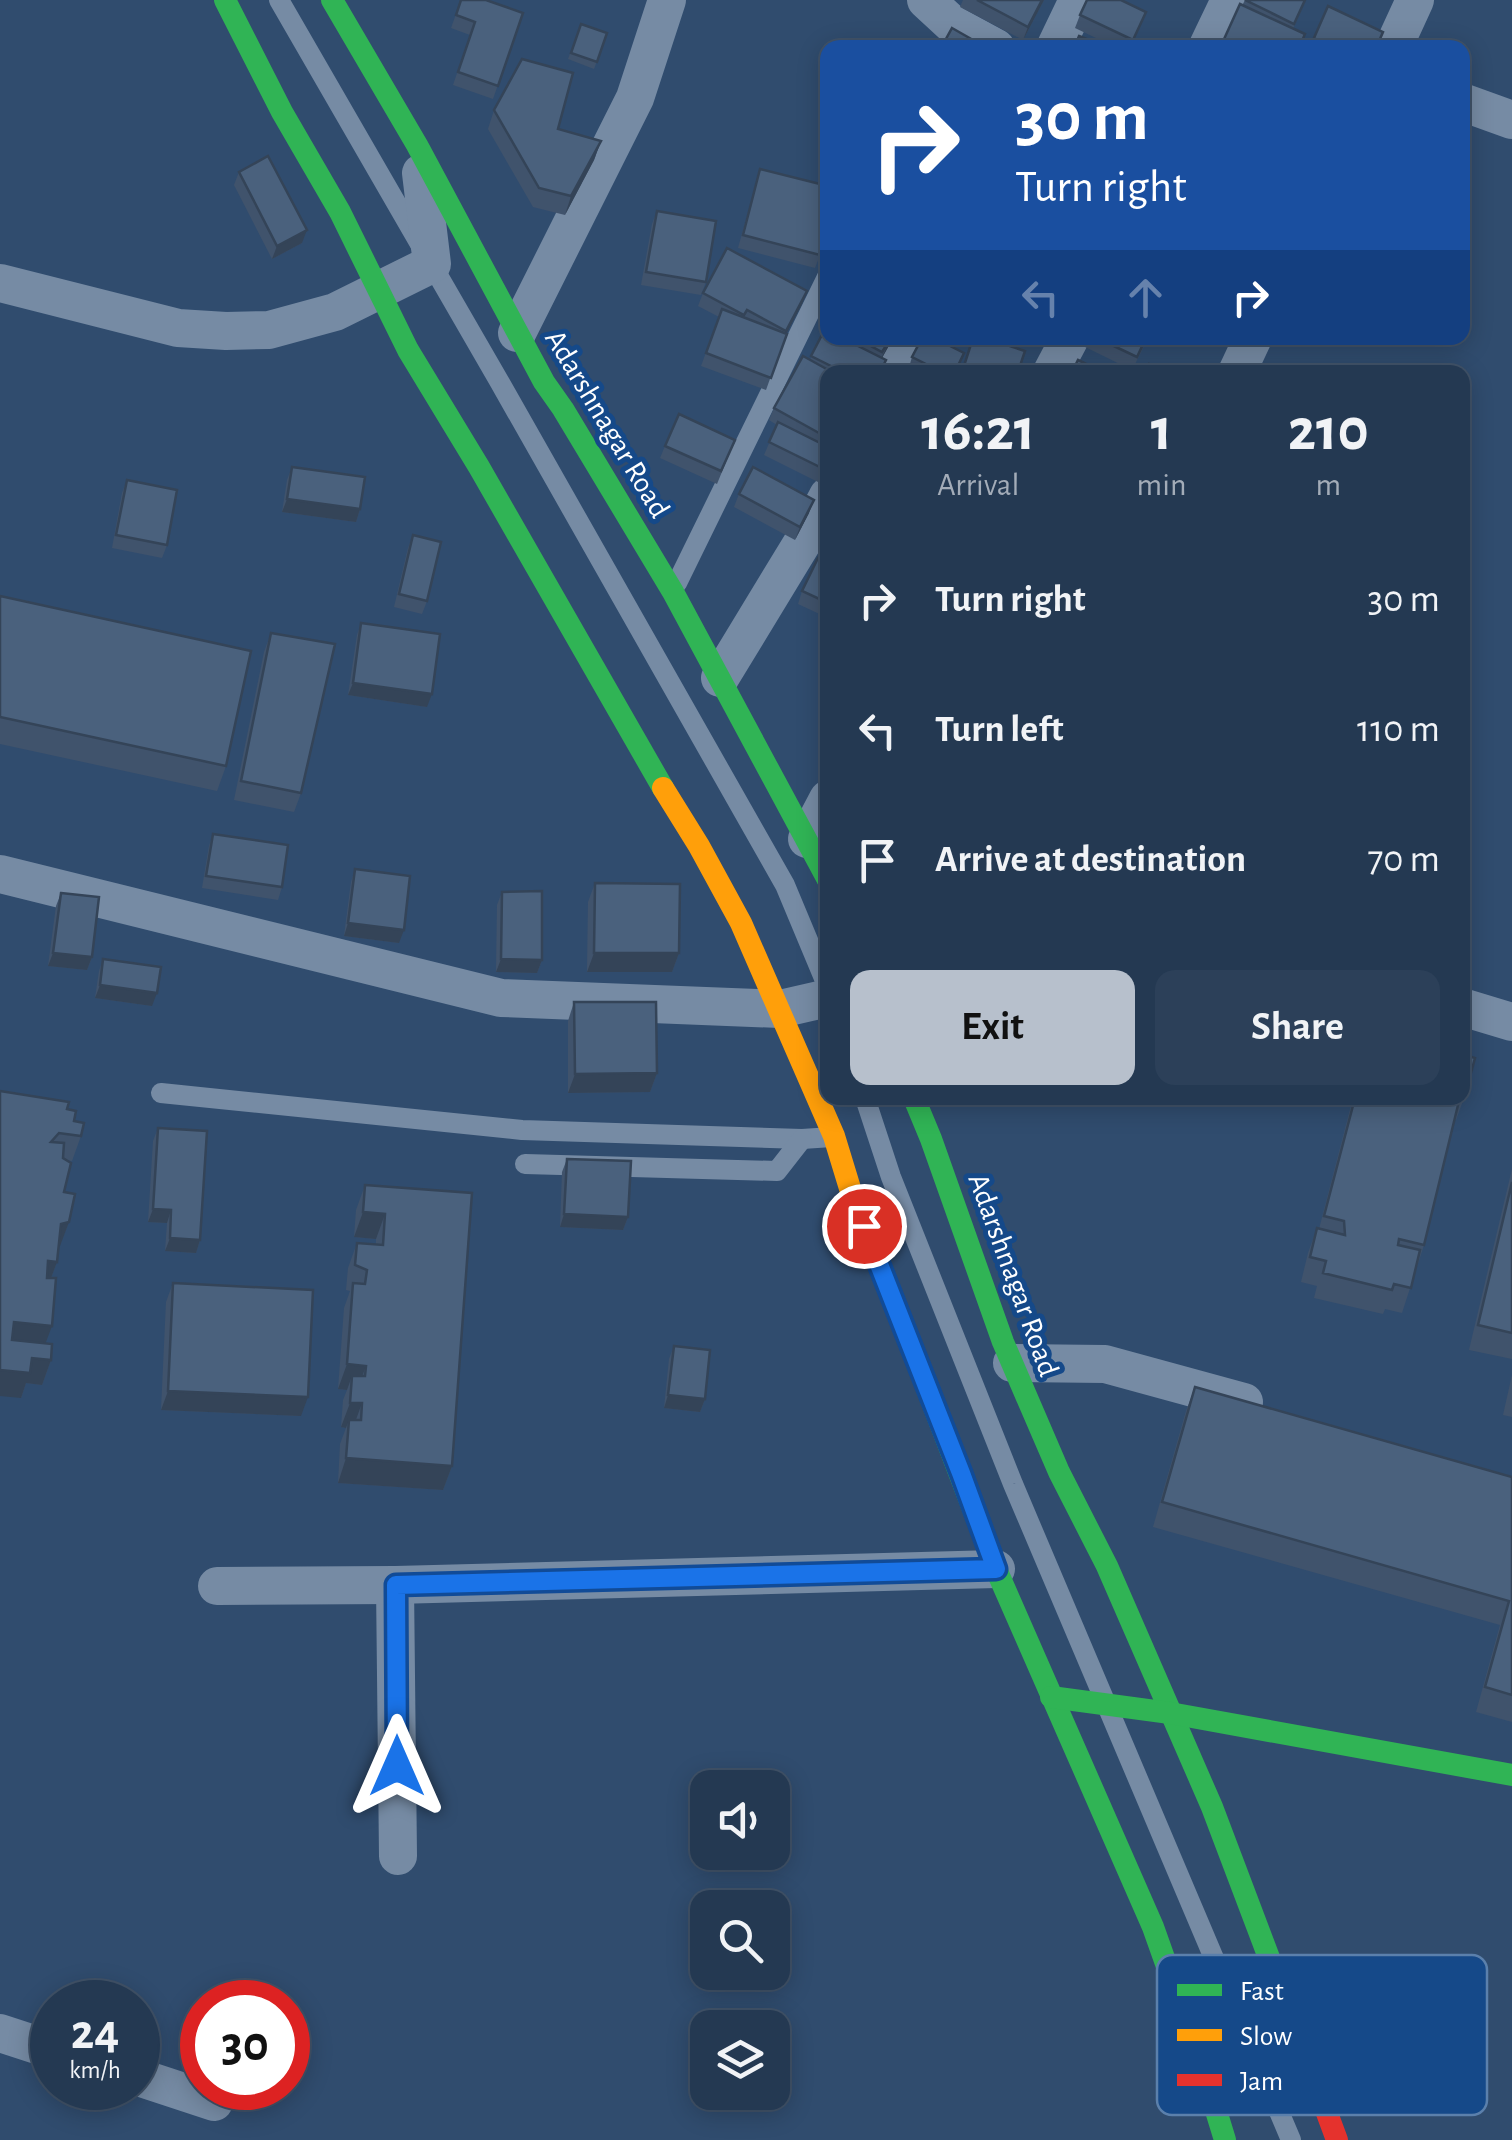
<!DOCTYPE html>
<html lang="en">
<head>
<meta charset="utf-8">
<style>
	body { margin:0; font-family:"Alegreya Sans",sans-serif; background:#2c4059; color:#f1f3f6; height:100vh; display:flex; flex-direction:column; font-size:38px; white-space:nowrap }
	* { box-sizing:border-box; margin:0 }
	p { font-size:32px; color:#a3acb8 }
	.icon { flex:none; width:55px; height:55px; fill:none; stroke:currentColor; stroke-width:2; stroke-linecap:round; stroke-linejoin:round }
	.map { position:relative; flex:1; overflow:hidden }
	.panel { position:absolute; left:820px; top:365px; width:650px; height:740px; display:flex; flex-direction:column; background:#243952; border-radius:20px; box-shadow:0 5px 25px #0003,0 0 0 2px #415369 }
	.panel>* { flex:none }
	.hud { position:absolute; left:820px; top:40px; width:650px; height:305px; border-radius:20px; box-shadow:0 5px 25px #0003,0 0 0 2px #415369; background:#1a4fa0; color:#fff; overflow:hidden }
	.controls { position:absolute; left:690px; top:1770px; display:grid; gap:20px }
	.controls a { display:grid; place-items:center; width:100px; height:100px; border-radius:20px; background:#243952; box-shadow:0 5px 25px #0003,0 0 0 2px #415369; font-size:50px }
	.speed { position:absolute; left:30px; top:1980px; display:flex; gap:20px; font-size:50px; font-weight:700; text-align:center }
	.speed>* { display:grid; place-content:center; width:130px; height:130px; border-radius:50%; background:#243952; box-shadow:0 5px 25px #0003,0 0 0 2px #415369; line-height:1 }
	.speed small { font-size:25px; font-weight:400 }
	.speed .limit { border:15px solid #d22; background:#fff; color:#111 }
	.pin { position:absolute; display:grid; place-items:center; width:85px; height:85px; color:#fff; margin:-42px; border:5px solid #fff; border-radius:50%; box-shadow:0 2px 10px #0007 }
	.me { position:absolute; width:110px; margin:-55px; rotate:0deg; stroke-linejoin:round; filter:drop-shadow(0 0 8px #0008) }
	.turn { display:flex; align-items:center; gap:35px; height:210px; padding:0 30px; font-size:45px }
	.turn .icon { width:130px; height:130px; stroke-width:2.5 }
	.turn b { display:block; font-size:70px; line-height:85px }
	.lanes { display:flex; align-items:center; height:95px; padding:0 30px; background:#0003; justify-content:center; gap:50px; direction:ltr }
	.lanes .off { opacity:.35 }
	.eta { display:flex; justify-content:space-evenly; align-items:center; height:170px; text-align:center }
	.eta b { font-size:60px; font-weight:700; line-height:70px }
	.cta { display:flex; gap:20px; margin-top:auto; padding:20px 30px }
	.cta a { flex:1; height:115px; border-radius:20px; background:#b7c0cc; color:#111; font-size:40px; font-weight:700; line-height:115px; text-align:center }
	.cta a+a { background:#2c4059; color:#f1f3f6 }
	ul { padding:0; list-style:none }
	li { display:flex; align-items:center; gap:30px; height:130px; padding:0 30px }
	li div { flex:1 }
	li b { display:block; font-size:38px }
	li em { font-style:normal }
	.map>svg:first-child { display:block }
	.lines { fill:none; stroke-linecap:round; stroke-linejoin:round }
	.lane { stroke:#768ba4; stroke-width:20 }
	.street { stroke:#768ba4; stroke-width:38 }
	.fast { stroke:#30b455; stroke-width:22 }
	.slow { stroke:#ff9f0a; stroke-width:22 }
	.jam { stroke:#e5322d; stroke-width:22 }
	.wall { fill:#40536c }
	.shaded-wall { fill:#344458 }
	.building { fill:#4a617d; stroke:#344458; stroke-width:2.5 }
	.route-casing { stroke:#114b97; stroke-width:25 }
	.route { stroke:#1a73e8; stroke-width:18 }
	.labels { text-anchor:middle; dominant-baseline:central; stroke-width:10; stroke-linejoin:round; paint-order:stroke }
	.street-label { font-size:30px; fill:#fff; stroke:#154989 }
	.key { fill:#154989; stroke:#5b80ac; stroke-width:2.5 }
	.key-label { font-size:28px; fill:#fff }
</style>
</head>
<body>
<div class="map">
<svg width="1512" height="2140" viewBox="0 0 1512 2140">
	<rect width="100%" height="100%" fill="#304c6e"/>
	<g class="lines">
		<!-- lane -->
		<g class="lane">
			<polyline points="279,0 499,381 785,885 828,988"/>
			<polyline points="677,583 828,275"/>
			<polyline points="161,1093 522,1130 802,1139 832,1137"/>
			<polyline points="865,1098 891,1177 1013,1484 1291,2140"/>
			<polyline points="525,1164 777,1171 802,1139"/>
		</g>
		<!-- street -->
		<g class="street">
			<polyline points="926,0 952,24 996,48"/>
			<polyline points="1055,48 1078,0"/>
			<polyline points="1207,48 1230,0"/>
			<polyline points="1393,48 1415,0"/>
			<polyline points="1462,102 1512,120"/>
			<polyline points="0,283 178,328 226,331 269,330 335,312 432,264 421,173"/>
			<polyline points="517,333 635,98 667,0"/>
			<polyline points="891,372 909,338"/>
			<polyline points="1052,372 1070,338"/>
			<polyline points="1237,372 1253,338"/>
			<polyline points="720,678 810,530 828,496"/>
			<polyline points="807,839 828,799"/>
			<polyline points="0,874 501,998 780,1009 828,998"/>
			<polyline points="1462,1007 1512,1022"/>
			<polyline points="1012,1363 1105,1364 1244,1402"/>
			<polyline points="395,1585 398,1856"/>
			<polyline points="217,1586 395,1585 996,1569"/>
			<polyline points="0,2033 52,2050"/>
			<polyline points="138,2077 214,2102"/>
		</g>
		<!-- fast -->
		<g class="fast">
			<polyline points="225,0 282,112 340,212 408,350 479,467 663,788"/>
			<polyline points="332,0 417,145 544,382 563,409 673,592 828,880"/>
			<polyline points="914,1098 931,1139 1003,1342 1059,1472 1107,1566 1212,1807 1288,2008"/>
			<polyline points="870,1240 996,1569 1153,1927 1202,2065 1225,2140"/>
			<polyline points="1051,1697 1170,1713 1512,1775"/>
		</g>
		<!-- slow -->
		<polyline class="slow" points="663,788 699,846 741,923 834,1136 852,1195 870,1240"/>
		<!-- jam -->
		<polyline class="jam" points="1288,2008 1337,2140"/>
	</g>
	<!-- wall -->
	<g class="wall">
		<polygon points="461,0 523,13 493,99 453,85 470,35 451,28"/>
		<polygon points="963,0 1044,0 1023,40 960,7"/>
		<polygon points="1245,0 1306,0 1293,29 1305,34 1300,48 1220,48"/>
		<polygon points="1328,6 1377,48 1311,48"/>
		<polygon points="1146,12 1130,48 1117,48 1075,28 1080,15"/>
		<polygon points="581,24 607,33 594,69 568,59"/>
		<polygon points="494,110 601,141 594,160 565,215 533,207 488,129"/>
		<polygon points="760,169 820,255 815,268 738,248"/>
		<polygon points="239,172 302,243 272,259 234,185"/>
		<polygon points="657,211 706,282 701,295 641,285 652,224"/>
		<polygon points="807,291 802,304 786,334 766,390 701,366 719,317 698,306 703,293"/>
		<polygon points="828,316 828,338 893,338 882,358 886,360 881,372 828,372 828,478 824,485 764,455 777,425 769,420 774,408 810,360 822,334 820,334"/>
		<polygon points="1084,338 1148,338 1132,370 1081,345"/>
		<polygon points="912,357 962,360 956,372 927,372 910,364"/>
		<polygon points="735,440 717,484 660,458 665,446"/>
		<polygon points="292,467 360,509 356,522 282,512 287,480"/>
		<polygon points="127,480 167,545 162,558 112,548 122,493"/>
		<polygon points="739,494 809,513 795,540 734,507"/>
		<polygon points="413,535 427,601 422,614 394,607 408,548"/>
		<polygon points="828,562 828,618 798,604 802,591"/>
		<polygon points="0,596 226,766 217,791 0,744"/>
		<polygon points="361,623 427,707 348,695 357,635"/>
		<polygon points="271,633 301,793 294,812 234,800 264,652"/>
		<polygon points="828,669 828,696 820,694"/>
		<polygon points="213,834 282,887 278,900 202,888 209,846"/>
		<polygon points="355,869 399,943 344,936 351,882"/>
		<polygon points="595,883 679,953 672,972 587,972 588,902"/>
		<polygon points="502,892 542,960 537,973 496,972 497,905"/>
		<polygon points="61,893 92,957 87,970 48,966 56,906"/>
		<polygon points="103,959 152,1006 95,998 99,971"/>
		<polygon points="574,1002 657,1073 650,1092 568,1093 568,1021"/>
		<polygon points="1462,1054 1465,1095 1456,1120 1454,1119 1424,1245 1402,1313 1385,1309 1383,1314 1314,1298 1317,1286 1301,1282 1308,1253 1317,1228 1319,1229 1353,1098 1462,1098"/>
		<polygon points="0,1091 67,1109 81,1136 72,1161 66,1160 64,1192 69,1222 59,1247 57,1262 51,1278 45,1343 51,1360 42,1385 26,1383 21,1398"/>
		<polygon points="158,1128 200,1240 196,1253 165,1251 167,1223 148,1222 153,1141"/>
		<polygon points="567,1159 628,1217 623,1230 560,1227 562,1172"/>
		<polygon points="1512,1169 1512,1359 1469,1350"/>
		<polygon points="365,1185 472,1193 452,1466 443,1490 338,1483 340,1444 346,1428 341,1427 343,1400 347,1390 338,1389 344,1308 350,1291 346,1290 348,1268 357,1243 376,1244 376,1239 354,1237 356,1210"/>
		<polygon points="173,1283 301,1416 161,1410 166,1302"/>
		<polygon points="674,1346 705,1399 700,1412 664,1408 669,1359"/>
		<polygon points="1512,1375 1512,1417 1503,1415"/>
		<polygon points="1195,1387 1512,1477 1512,1722 1476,1712 1500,1625 1153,1527 1186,1411"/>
	</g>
	<!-- shaded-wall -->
	<g class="shaded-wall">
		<polygon points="1042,0 1044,0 1023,40 1028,27"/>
		<polygon points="601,141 594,160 565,215 571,196"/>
		<polygon points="307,230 302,243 272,259 277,246"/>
		<polygon points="807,291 802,304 781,344 786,331"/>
		<polygon points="891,338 893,338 891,342 878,365"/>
		<polygon points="287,499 360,509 356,522 282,512"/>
		<polygon points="814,500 809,513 795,540 800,527"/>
		<polygon points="353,683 432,694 427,707 348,695"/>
		<polygon points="348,923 404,930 399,943 344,936"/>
		<polygon points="53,953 92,957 87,970 48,966"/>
		<polygon points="594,953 679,953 672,972 587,972"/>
		<polygon points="501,959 542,960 537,973 496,972"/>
		<polygon points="100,985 157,993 152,1006 95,998"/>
		<polygon points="657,1073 650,1092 568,1093 575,1074"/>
		<polygon points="153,1209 171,1210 167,1223 148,1222"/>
		<polygon points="363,1212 385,1214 376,1239 354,1237"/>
		<polygon points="564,1214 628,1217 623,1230 560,1227"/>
		<polygon points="69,1222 60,1246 52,1249 61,1224"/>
		<polygon points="170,1238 200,1240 196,1253 165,1251"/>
		<polygon points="48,1261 57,1262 48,1286 39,1285"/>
		<polygon points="14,1322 52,1326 43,1350 5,1347"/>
		<polygon points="32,1358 51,1360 42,1385 26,1383 21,1398 0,1396 0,1370"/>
		<polygon points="347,1364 366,1366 357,1390 352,1376 347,1390 338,1389"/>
		<polygon points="168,1391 308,1397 301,1416 161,1410"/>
		<polygon points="668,1395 705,1399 700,1412 664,1408"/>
		<polygon points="350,1403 362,1403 353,1428 349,1420 346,1428 341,1427"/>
		<polygon points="346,1458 452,1466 443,1490 338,1483"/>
	</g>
	<!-- building -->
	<g class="building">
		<polygon points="461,0 486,0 523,13 498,86 458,72 475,22 456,15"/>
		<polygon points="977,0 1042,0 1028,27"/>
		<polygon points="1087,0 1121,0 1146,12 1133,40 1080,15"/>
		<polygon points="1245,0 1305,0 1294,24"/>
		<polygon points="1240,4 1305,34 1299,48 1220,48"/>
		<polygon points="1328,6 1383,32 1376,48 1333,48 1314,38"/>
		<polygon points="581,24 607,33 597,62 571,53"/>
		<polygon points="952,28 987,48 941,48"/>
		<polygon points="1079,36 1109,48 1074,48"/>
		<polygon points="522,59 573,73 558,129 601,141 571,196 539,188 494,110"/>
		<polygon points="268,156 307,230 277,246 239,172"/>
		<polygon points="760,169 828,186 828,225 820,255 743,235"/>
		<polygon points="657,211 716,221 706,282 646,272"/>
		<polygon points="727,248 807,291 786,331 747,310 744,315 703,293"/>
		<polygon points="722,309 787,334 771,378 706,353"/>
		<polygon points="825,329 828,330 828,338 842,338 886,360 880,372 843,372 811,356"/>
		<polygon points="856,338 891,338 882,352"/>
		<polygon points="922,338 934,338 964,353 955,372 942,372 912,357"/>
		<polygon points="973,338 985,338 1025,351 1018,372 962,372"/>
		<polygon points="1097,338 1146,338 1137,357"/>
		<polygon points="803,356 832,372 828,372 828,438 774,408"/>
		<polygon points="1078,360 1103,372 1072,372"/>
		<polygon points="1149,364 1166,372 1145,372"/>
		<polygon points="679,414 735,440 721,471 665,446"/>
		<polygon points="778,422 828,447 828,471 769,442"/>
		<polygon points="292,467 365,477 360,509 287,499"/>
		<polygon points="753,467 814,500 800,527 739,494"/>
		<polygon points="127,480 177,490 167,545 116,535"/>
		<polygon points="413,535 441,542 427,601 399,594"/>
		<polygon points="818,558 828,562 828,603 802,591"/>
		<polygon points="0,596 251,651 226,766 0,717"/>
		<polygon points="361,623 440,634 432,694 353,683"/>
		<polygon points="271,633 335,644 301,793 241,781"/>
		<polygon points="828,670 828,689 822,687"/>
		<polygon points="213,834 288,845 282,887 206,876"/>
		<polygon points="355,869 410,876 404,930 348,923"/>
		<polygon points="595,883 680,884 679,953 594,953"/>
		<polygon points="542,891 542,960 501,959 502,892"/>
		<polygon points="61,893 99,897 92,957 53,953"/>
		<polygon points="103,959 161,967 157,993 100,985"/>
		<polygon points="574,1002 656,1002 657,1073 575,1074"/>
		<polygon points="1462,1054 1475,1058 1465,1095 1462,1095"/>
		<polygon points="0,1091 69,1102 67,1109 76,1111 74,1121 84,1123 81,1136 59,1133 51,1142 64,1143 63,1158 71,1163 64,1192 75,1194 69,1222 61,1224 57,1262 48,1261 47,1278 56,1278 52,1326 14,1322 12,1340 52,1344 51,1360 32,1358 30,1373 0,1370"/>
		<polygon points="1355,1098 1446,1098 1459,1101 1424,1245 1399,1239 1398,1245 1420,1250 1411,1288 1394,1284 1392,1290 1323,1273 1326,1261 1310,1257 1317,1228 1345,1235 1344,1221 1324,1216"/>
		<polygon points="158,1128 207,1131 200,1240 170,1238 171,1210 153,1209"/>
		<polygon points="567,1159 631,1161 628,1217 564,1214"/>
		<polygon points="1512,1182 1512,1333 1478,1325"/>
		<polygon points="365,1185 472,1193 452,1466 346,1458 349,1420 361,1420 362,1403 350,1403 352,1376 365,1376 366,1366 347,1364 353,1283 365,1284 367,1270 355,1265 357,1243 383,1245 385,1214 363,1212"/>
		<polygon points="173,1283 313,1290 308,1397 168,1391"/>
		<polygon points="674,1346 710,1350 705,1399 668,1395"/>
		<polygon points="1195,1387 1512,1477 1512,1695 1485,1687 1509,1601 1162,1502"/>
	</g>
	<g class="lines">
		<!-- route casing -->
		<g class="route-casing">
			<polyline id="route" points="397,1766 396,1585 996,1569 961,1473 864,1226"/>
		</g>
		<!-- route -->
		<use href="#route" class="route"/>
	</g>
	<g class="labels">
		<!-- street labels -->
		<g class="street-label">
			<text transform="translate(607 424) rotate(59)">Adarshnagar Road</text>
			<text transform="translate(1013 1275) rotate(70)">Adarshnagar Road</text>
		</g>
	</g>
	<!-- legend -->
	<rect x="1157" y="1955" width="330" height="160" rx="15" class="key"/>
	<rect x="1177" y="1984" width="45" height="12" fill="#30b455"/>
	<rect x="1177" y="2029" width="45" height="12" fill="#ff9f0a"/>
	<rect x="1177" y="2074" width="45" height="12" fill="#e5322d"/>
	<g class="key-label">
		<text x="1240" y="2000">Fast</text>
		<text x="1240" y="2045">Slow</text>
		<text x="1240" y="2090">Jam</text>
	</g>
</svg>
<div class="controls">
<a><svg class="icon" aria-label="sound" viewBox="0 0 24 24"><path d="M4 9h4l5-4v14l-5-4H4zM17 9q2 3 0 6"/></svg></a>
<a><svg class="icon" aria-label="search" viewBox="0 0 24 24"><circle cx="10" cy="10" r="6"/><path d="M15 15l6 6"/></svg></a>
<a><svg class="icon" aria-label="layers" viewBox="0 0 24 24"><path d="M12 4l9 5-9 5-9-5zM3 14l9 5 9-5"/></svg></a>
</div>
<div class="speed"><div>24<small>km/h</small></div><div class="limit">30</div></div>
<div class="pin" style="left:864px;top:1226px;background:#d93025"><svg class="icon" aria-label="arrive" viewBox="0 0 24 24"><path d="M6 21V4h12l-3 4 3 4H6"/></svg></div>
<svg class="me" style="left:397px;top:1766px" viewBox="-20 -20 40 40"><path d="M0-17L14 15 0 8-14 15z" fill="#1a73e8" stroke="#fff" stroke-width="4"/></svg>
<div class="hud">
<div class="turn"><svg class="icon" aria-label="right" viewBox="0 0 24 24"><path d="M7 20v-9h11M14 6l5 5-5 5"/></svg><div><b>30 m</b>Turn right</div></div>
<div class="lanes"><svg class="icon off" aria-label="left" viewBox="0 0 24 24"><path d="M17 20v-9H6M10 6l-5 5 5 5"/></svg><svg class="icon off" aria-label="ahead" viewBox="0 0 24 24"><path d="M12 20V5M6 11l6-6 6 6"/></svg><svg class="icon" aria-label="right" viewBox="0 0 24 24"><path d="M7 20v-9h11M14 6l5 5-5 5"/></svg></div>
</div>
<section class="panel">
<div class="eta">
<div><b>16:21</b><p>Arrival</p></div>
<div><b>1</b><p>min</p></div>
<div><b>210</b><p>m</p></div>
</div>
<ul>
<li><svg class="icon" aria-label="right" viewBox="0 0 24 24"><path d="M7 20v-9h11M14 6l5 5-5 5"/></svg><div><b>Turn right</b></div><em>30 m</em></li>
<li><svg class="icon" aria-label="left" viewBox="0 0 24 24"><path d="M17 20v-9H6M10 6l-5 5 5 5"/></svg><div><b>Turn left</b></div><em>110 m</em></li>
<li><svg class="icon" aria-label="arrive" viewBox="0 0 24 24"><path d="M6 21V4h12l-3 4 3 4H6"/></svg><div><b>Arrive at destination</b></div><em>70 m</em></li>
</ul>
<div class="cta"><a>Exit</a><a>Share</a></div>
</section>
</div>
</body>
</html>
